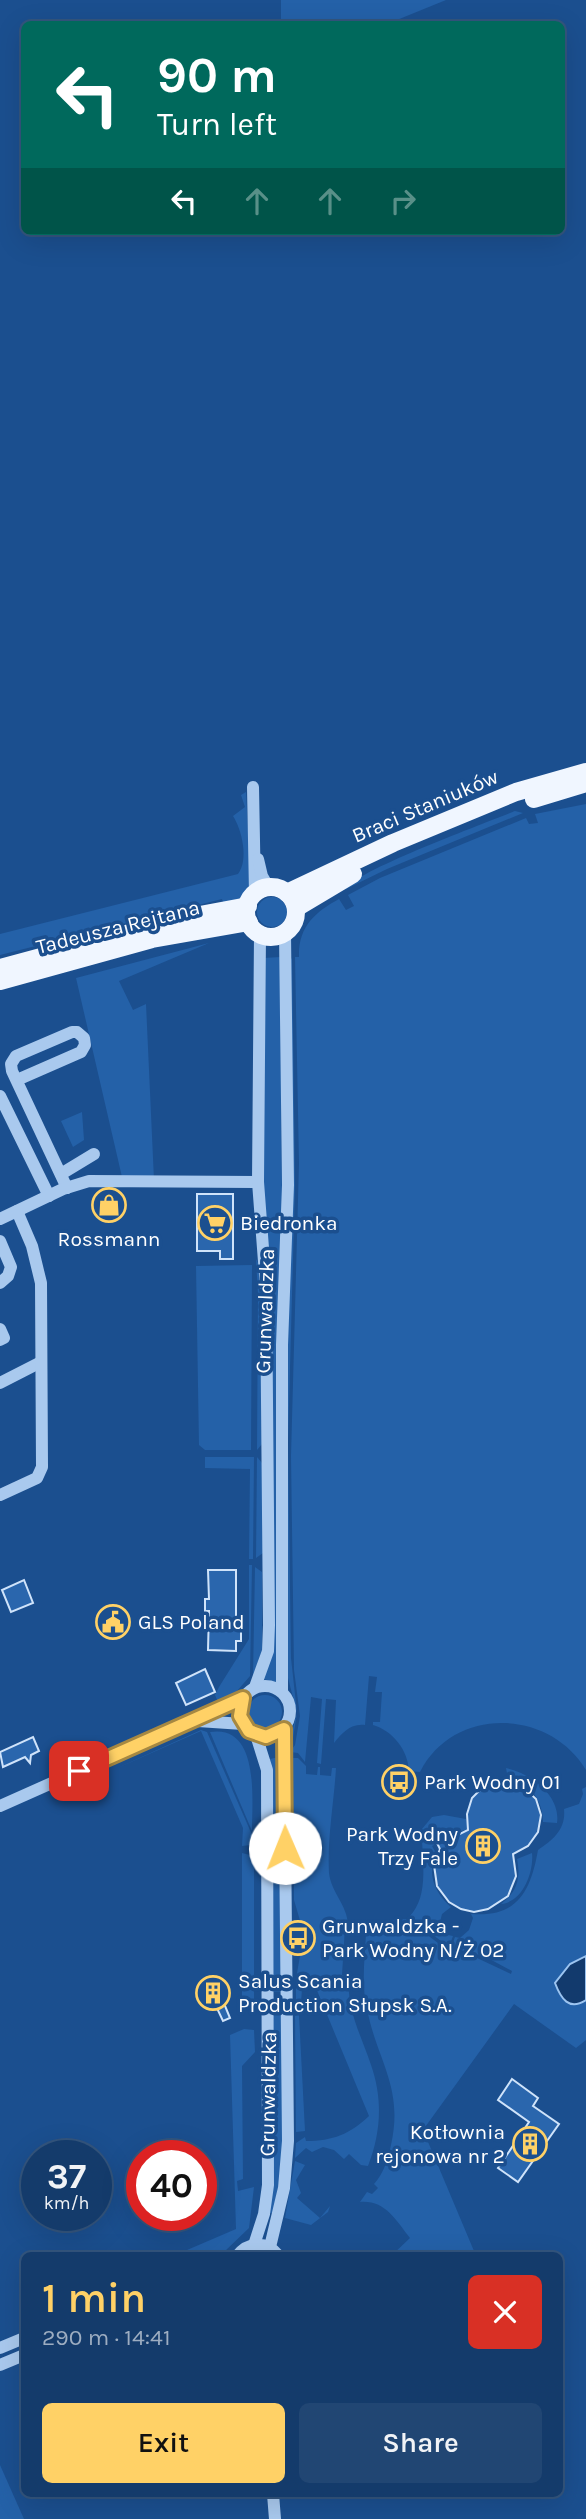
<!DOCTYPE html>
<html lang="en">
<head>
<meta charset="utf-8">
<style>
	body { margin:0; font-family:Karla,sans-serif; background:#214673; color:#f1f3f6; height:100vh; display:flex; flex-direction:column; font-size:26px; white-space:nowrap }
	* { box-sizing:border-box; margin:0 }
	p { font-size:23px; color:#9dadc1 }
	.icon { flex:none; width:38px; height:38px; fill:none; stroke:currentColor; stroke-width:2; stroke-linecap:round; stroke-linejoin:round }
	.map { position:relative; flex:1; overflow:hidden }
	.panel { position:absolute; left:21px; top:2252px; width:542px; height:245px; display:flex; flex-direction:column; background:#143b6b; border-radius:10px; box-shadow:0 7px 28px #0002,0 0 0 2px #33557e }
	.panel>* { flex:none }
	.hud { position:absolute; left:21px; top:21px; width:544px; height:214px; border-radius:10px; box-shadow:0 7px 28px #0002,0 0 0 2px #33557e; background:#00695c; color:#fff; overflow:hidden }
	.speed { position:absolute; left:21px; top:2140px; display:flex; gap:14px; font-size:35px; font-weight:700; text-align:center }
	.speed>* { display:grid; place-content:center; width:91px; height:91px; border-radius:50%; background:#143b6b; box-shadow:0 7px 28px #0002,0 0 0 2px #33557e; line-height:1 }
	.speed small { font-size:18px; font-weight:400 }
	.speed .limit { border:10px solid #d22; background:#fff; color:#111 }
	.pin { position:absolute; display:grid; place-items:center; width:60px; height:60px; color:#fff; margin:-30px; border-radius:14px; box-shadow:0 4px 10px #0006 }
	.me { position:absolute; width:77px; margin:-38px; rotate:359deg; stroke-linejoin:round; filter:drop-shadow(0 0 5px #0008) }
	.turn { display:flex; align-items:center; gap:24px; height:147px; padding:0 21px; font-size:32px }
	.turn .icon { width:91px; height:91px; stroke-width:2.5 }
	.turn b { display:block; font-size:49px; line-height:60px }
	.lanes { display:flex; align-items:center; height:66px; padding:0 21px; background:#0003; justify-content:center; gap:35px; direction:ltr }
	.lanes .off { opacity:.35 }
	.round { display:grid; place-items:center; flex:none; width:74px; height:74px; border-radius:10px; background:#214673 }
	.overview { display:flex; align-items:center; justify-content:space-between; height:119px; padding:0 21px }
	h1 { font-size:42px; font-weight:600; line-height:52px; color:#ffd166 }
	.button { display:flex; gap:14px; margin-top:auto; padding:14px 21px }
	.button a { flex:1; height:80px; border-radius:10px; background:#ffd166; color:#111; font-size:28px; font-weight:600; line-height:80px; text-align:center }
	.button a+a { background:#214673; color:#f1f3f6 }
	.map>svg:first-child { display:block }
	.green { fill:#2461a8 }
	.water { fill:#123a6d; stroke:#9cc4f0; stroke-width:2 }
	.building { fill:#2a66ad; stroke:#cfe3fa; stroke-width:2 }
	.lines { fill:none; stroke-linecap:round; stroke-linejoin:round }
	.minor { stroke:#a9c9ee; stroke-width:12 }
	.major { stroke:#f0f6ff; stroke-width:18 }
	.route-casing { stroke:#a68842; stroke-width:18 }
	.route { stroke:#ffd166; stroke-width:12 }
	.labels { text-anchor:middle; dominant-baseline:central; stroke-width:7; stroke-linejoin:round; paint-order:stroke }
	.street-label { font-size:21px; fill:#fff; stroke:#1b4f8f }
	.poi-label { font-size:21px; fill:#fff; stroke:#1b4f8f; text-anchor:start }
</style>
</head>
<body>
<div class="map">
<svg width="586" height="2519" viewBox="0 0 586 2519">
	<rect width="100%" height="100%" fill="#1b4f8f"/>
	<!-- green -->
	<g class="green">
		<polygon points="281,0 446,0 387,24 281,24"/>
		<path d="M246,792l5,96 -6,11 -21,6 -2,-6 -222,56v-21l238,-60c11,-14 4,-44 -5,-58l12,-9 -4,-12z"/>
		<path d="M586,804v966c-36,-61 -132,-65 -166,2l-11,-1c-1,-21 -16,-40 -36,-46v-3h7l2,-30h-7l2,-15 -8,-1 -4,49c-14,-2 -23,8 -31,18l2,-43 -10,-1 -5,65 -4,-1 5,-64 -11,-2 -6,65 -7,-9 -8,-1 5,-7 5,-29 -6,-46 -3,-214 8,-293 -4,-206h4c-1,-30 16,-45 40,-58l7,11 8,-4 -6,-11 32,-17 146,-60 3,6 9,-1 -3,-9z"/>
		<path d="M515,811l8,2 -136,56 -41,20c8,-18 143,-67 169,-78z"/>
		<circle cx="272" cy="912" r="15"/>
		<polygon points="209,943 119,981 133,1010 146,1004 154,1180 122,1177 76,978"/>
		<polygon points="280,957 282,1202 276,1393 276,1682 263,1679 264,958"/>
		<polygon points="290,957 292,959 295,1185 288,1442 291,1658 297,1713 292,1744 288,1747 297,1713 288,1678 286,1442"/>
		<polygon points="82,1112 84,1140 73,1147 61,1121"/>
		<polygon points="256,1259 258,1263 260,1286 262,1444 257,1450 258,1294"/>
		<polygon points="252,1265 251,1450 205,1450 199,1445 196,1266"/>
		<polygon points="205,1457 254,1457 253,1559 249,1559 250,1469 205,1468"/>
		<polygon points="257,1457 262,1463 263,1553 256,1558"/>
		<polygon points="249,1565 252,1565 250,1676 237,1691 218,1702 215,1695 219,1687 249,1639"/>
		<polygon points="255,1567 262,1572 262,1650 253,1676"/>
		<circle cx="265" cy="1712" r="17"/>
		<polygon points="201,1730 207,1732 253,1837 251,1845 242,1846 243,1828 201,1731 113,1770"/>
		<path d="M210,1732c50,-8 42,68 42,99z"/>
		<polygon points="279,1757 283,1992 273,1992 270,1759"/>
		<path d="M293,1758h5l8,8v8l11,1 1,-8h2v8l11,1 1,-8h4c-2,34 -9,71 -7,105 2,19 18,32 19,51l4,1 -7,2 -3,48 7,1c-3,33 12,59 22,89 12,34 10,68 -3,101l-7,-1 -12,-11 -5,5 -10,-9 -11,-3 -11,5 -6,-4 -11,10 1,-15 9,-6 1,4c27,0 44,-7 63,-25l-53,-128h-14l-1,16 -5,-2v-23l5,-29v-26l-7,-24z"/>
		<path d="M506,1768c25,5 55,28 51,55l-14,-1c0,-21 -13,-40 -35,-43z"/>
		<path d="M586,1787v253l-10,8 -62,-44 -91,126 51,121 38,5h-121l19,-18c-15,-19 -25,-38 -50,-36l7,-10 5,2 6,-6 -4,-4c10,-11 14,-25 17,-39 13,-58 -14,-84 -24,-136 -6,-25 -2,-51 -1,-76l12,-11 28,-3 40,30 31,9 34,16 1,-3 -28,-15 -33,-8 4,-11 5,1 9,-8 4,-12 -2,-4c48,4 60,-25 67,-64 16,-11 28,-21 26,-41l15,-5 4,-10 -1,-5z"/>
		<path d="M444,1815l22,4 2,10 -13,4 -10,8 -4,-5 -4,1 -3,8 -2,1 4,7c-9,21 -2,39 15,54l-9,7 -3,12 9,9 5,1 -4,11 -40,-30c22,-22 12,-60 13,-88l10,-12z"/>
		<polygon points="242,1853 254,1856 254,2004 242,2009"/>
		<path d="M532,1853c2,19 -9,49 -31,51 16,-12 20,-26 16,-45z"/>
		<polygon points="273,1997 283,1997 283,2162 273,2213 270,2213"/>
		<polygon points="299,2015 305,2131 296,2132 295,2016"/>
		<polygon points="244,2029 254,2030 255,2052 242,2066 243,2179 237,2181 238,2191 254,2187 249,2228 225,2251 210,2256 173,2256 236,2229 230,2035"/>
		<polygon points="295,2161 305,2165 296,2180 301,2193 297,2198 320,2218 330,2206 328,2212 311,2225 285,2218"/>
		<polygon points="0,2465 24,2519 0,2519"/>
	</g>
	<!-- water -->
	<path class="water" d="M586,1956v44c-17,11 -25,-1 -31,-17l15,-19z"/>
	<!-- building -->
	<g class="building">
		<polygon points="197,1194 233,1194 233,1259 220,1259 220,1251 197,1251"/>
		<polygon points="208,1570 236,1570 236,1628 241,1628 241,1641 236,1641 236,1651 208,1650 209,1611 205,1611 205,1599 209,1599"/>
		<polygon points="24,1580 33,1603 11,1612 2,1590"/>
		<polygon points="205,1669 215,1692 186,1705 176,1683"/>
		<polygon points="33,1737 39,1751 31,1755 30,1763 25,1757 3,1767 0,1752"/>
		<polygon points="501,1780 520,1784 536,1799 541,1815 538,1832 528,1846 513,1854 516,1876 508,1896 488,1909 474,1912 461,1909 449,1902 437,1886 434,1865 440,1849 436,1841 439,1838 446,1841 468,1830 467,1814 472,1798 485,1785"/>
		<polygon points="214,1979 230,2018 223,2021 216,2006 212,2008 202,1984"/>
		<polygon points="512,2079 538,2098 533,2106 559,2124 518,2182 498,2168 529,2122 498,2100"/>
	</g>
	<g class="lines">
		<!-- minor -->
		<g class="minor">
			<polyline points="253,787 255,894"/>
			<polyline points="258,859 262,876 269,888"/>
			<polyline points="17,1080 81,1052 85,1045 84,1038 77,1032 72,1032 16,1056 11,1064 12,1071 67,1188"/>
			<polyline points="0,1096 49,1196"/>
			<polyline points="61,1174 94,1154"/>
			<polyline points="0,1219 63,1189 89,1181 258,1182"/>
			<polyline points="0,1241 11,1267 8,1276 0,1283"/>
			<polyline points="0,1329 4,1338 0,1340"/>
			<polyline points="0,1383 41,1362"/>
			<polyline points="0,1495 37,1478 42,1467 41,1283 32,1246 17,1211"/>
			<circle cx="265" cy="1711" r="25"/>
			<polyline points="255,1687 268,1651 269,1625 266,1288 258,1182 260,934"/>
			<polyline points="282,1691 282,1345 288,1185 285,933"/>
			<polyline points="198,1721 243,1724"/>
			<polyline points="0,1806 243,1698"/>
			<polyline points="254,2245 264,2214 268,2185 267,1770 256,1735"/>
			<polyline points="270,2247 284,2188 288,2141 284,1729"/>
			<path d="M237,2256c12,-15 30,-15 42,0"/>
			<polyline points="0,2348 24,2338"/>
			<polyline points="0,2365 24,2355"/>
			<polyline points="273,2494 275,2519"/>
		</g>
		<!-- major -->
		<g class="major">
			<polyline points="534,799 586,783"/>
			<circle cx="271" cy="912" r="25"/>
			<polyline points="287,893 393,843 516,792 586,772"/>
			<polyline points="296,908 353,874"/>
			<polyline points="0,968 189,917 248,906"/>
			<polyline points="0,981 152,939 249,922"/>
		</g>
	</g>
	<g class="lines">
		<!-- route casing -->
		<g class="route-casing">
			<polyline id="route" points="79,1771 243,1698 240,1716 249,1731 266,1737 284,1729 285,1848"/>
		</g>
		<!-- route -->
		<use href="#route" class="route"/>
	</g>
	<!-- icons -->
	<defs>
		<g id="shop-ring" transform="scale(1.75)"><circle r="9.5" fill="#1b4f8f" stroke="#ffd166" stroke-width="1.5"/><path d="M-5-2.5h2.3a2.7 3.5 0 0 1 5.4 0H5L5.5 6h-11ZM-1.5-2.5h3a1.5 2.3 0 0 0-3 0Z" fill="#ffd166"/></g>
		<g id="supermarket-ring" transform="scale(1.75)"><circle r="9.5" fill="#1b4f8f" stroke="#ffd166" stroke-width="1.5"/><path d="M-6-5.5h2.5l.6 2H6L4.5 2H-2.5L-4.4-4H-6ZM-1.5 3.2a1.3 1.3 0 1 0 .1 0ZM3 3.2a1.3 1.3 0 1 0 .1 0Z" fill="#ffd166"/></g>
		<g id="civic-ring" transform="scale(1.75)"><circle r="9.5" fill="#1b4f8f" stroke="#ffd166" stroke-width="1.5"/><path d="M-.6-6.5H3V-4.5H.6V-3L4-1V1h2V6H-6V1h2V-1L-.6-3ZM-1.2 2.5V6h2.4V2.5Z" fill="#ffd166"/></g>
		<g id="bus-ring" transform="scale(1.75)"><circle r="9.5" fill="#1b4f8f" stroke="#ffd166" stroke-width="1.5"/><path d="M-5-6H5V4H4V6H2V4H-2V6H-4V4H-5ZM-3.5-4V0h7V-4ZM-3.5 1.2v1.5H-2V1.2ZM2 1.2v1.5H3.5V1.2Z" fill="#ffd166"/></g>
		<g id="building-ring" transform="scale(1.75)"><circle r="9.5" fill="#1b4f8f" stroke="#ffd166" stroke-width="1.5"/><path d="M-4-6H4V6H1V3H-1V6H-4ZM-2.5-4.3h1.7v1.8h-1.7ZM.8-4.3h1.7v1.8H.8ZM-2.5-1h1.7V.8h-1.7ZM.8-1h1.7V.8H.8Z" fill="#ffd166"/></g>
	</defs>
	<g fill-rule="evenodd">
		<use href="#shop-ring" x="109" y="1205"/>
		<use href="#supermarket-ring" x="215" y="1223"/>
		<use href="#civic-ring" x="113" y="1622"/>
		<use href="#bus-ring" x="399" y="1782"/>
		<use href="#building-ring" x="483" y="1846"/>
		<use href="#bus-ring" x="298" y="1938"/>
		<use href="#building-ring" x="213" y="1993"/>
		<use href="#building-ring" x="530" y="2144"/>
	</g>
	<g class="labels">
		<!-- street labels -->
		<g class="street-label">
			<text transform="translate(425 806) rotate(-23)">Braci Staniuków</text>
			<text transform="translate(118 927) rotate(-14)">Tadeusza Rejtana</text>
			<text transform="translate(265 1311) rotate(-88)">Grunwaldzka</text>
			<text transform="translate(268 2094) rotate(-89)">Grunwaldzka</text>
		</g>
		<!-- poi labels -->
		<g class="poi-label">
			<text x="240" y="1223">Biedronka</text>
			<text x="109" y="1239" text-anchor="middle">Rossmann</text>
			<text x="138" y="1622">GLS Poland</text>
			<text x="424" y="1782">Park Wodny 01</text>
			<text x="458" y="1834" text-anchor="end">Park Wodny<tspan x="458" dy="24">Trzy Fale</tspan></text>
			<text x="322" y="1926">Grunwaldzka -<tspan x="322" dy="24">Park Wodny N/Ż 02</tspan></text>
			<text x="238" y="1981">Salus Scania<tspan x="238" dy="24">Production Słupsk S.A.</tspan></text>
			<text x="505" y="2132" text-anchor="end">Kotłownia<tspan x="505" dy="24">rejonowa nr 2</tspan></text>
		</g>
	</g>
</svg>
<div class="speed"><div>37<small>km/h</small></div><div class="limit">40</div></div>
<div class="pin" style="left:79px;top:1771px;background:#d93025"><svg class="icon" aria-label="arrive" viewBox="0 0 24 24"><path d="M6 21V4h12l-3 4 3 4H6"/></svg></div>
<svg class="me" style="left:285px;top:1848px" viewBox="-20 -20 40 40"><circle r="19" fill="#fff"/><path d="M0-13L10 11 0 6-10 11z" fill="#ffd166"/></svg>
<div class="hud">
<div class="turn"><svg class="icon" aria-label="left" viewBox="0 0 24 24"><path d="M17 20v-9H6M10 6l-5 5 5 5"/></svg><div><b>90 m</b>Turn left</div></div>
<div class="lanes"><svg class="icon" aria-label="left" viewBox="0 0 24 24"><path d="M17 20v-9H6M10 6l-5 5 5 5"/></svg><svg class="icon off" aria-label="ahead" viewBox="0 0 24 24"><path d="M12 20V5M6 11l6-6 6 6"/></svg><svg class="icon off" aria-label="ahead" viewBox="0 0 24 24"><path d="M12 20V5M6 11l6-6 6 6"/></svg><svg class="icon off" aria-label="right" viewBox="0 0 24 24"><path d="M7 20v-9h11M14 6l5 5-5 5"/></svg></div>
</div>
<section class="panel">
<div class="overview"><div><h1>1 min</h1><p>290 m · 14:41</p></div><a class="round" style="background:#d93025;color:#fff"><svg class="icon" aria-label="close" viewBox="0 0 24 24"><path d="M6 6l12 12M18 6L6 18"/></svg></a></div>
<div class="button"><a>Exit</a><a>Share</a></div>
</section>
</div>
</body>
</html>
